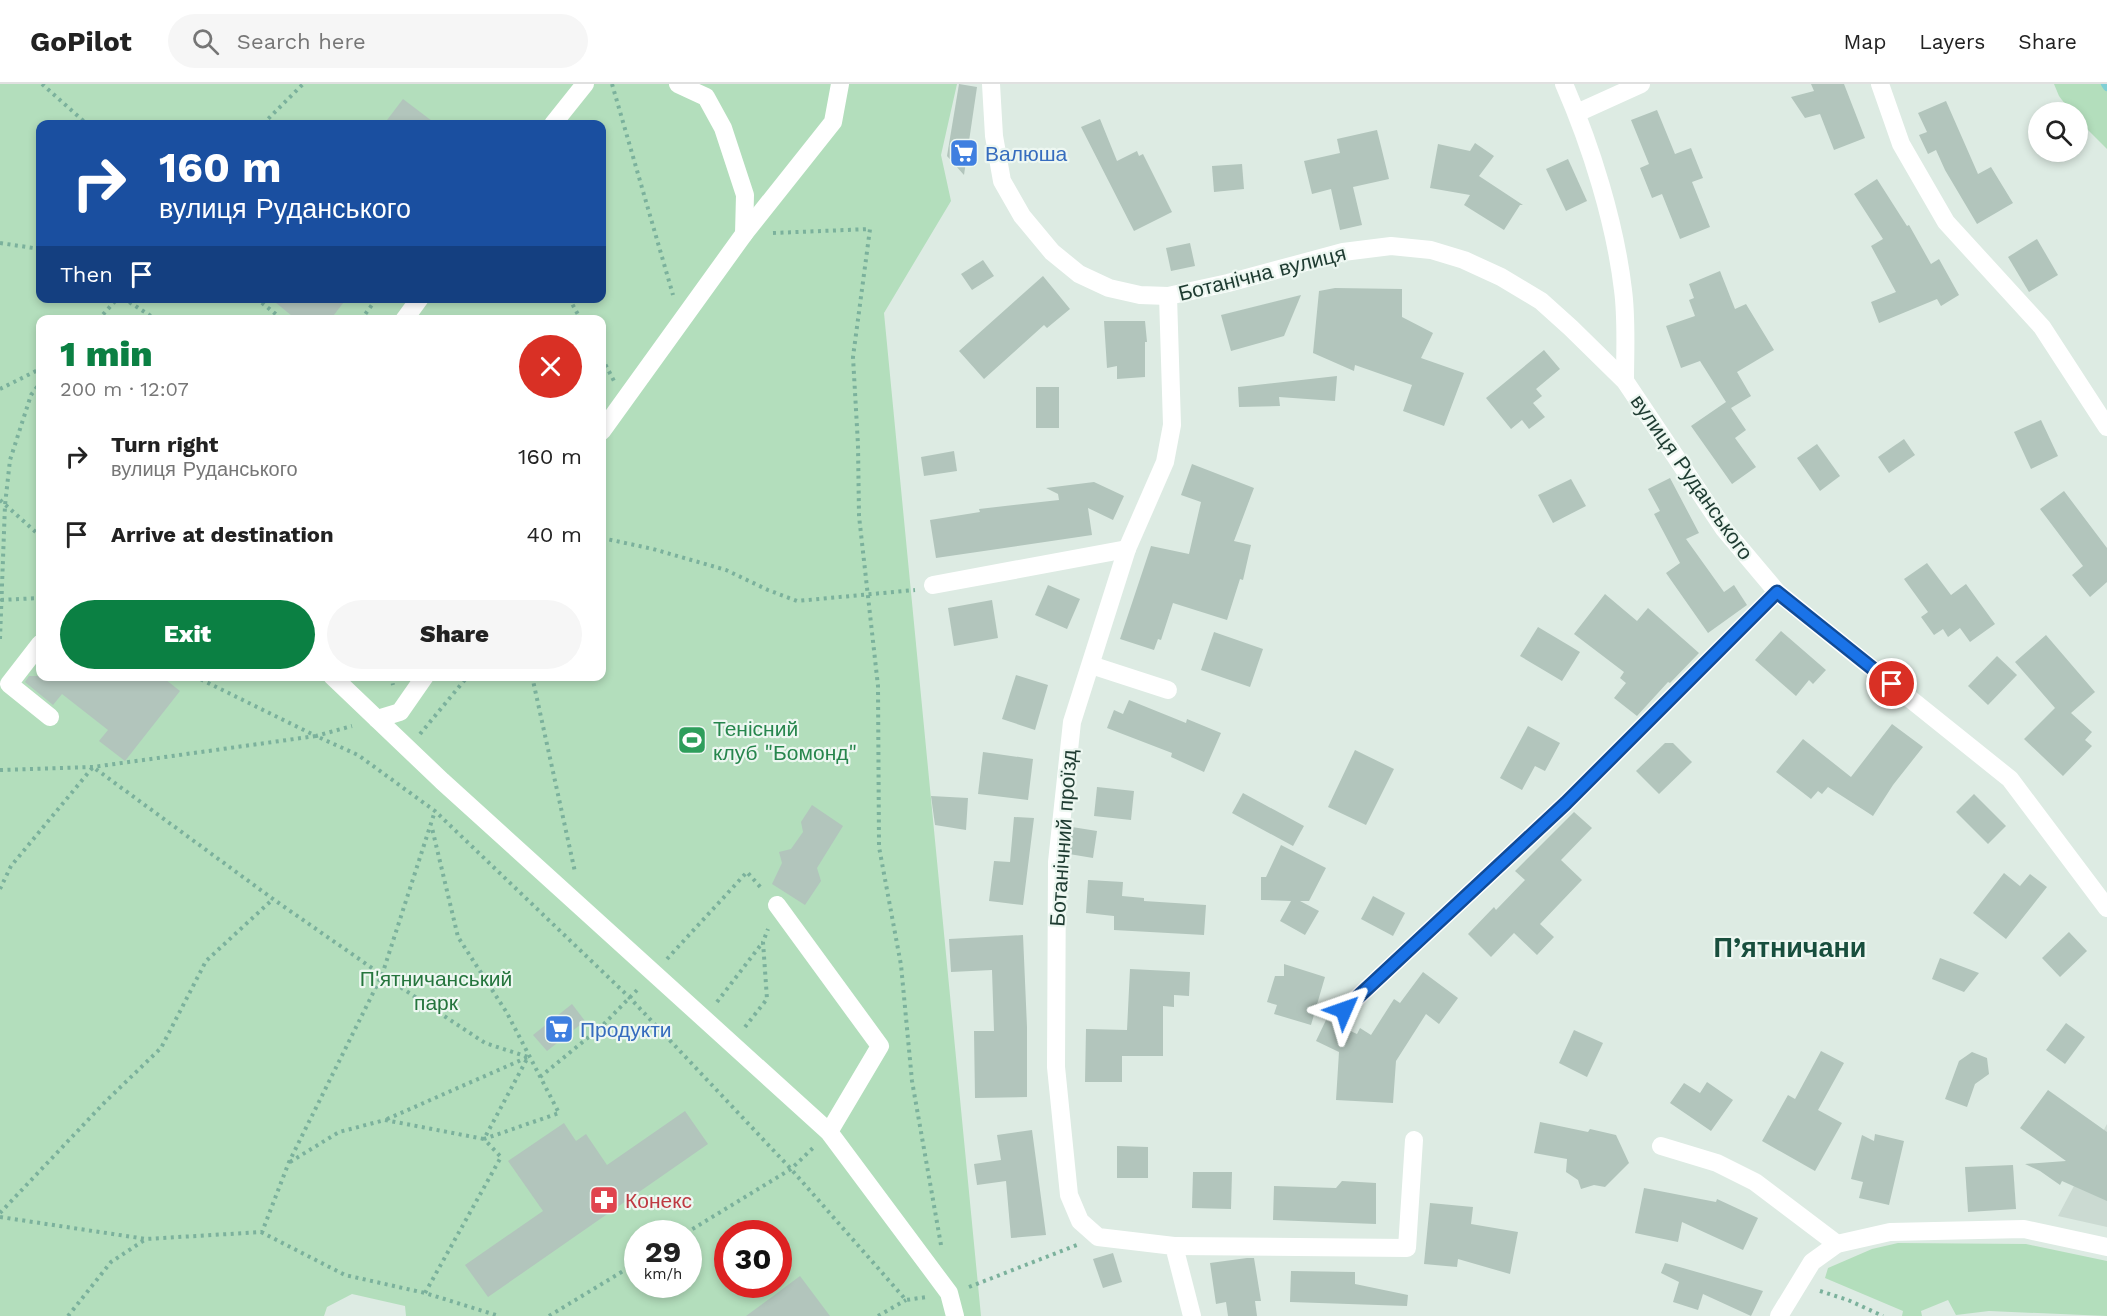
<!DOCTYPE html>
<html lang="en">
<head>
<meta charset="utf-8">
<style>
	body { margin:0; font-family:"Work Sans",sans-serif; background:#f6f6f6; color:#222; height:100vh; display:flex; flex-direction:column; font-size:22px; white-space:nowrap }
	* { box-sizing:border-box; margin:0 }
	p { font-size:20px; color:#767676 }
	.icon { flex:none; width:33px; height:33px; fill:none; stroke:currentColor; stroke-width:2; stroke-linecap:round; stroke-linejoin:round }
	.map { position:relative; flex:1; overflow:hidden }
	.sheet { position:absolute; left:36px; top:231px; width:570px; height:366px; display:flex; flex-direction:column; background:#fff; border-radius:12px; box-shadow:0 3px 9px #0003 }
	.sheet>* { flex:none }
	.guide { position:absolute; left:36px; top:36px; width:570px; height:183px; border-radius:12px; box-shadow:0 3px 9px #0003; background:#1a4fa0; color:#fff; overflow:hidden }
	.tools { position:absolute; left:2028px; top:18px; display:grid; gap:12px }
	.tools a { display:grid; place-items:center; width:60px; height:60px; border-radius:50%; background:#fff; box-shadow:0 3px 9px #0003; font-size:30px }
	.speed { position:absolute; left:624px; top:1136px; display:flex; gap:12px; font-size:30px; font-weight:700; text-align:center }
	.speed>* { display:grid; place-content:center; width:78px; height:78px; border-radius:50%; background:#fff; box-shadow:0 3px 9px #0003; line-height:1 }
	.speed small { font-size:15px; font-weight:400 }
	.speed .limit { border:9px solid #d22; background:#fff; color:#111 }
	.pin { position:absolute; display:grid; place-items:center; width:51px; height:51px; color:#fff; margin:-26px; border:3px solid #fff; border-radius:50%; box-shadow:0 2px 6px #0007 }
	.me { position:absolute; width:66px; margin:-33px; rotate:47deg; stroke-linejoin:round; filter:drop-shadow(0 0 4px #0008) }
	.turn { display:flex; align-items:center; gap:21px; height:126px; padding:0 24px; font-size:27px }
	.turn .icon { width:78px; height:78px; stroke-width:2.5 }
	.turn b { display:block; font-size:42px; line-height:51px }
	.then { display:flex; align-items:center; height:57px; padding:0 24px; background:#0003; gap:12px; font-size:22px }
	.round { display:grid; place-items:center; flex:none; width:63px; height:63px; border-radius:32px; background:#f6f6f6 }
	.head { display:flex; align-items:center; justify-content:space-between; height:102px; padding:0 24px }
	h1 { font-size:36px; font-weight:800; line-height:45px; color:#0b8043 }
	.primary-button { display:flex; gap:12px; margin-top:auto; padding:12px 24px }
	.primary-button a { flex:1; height:69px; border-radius:36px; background:#0b8043; color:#fff; font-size:24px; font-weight:800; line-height:69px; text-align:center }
	.primary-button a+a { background:#f6f6f6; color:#222 }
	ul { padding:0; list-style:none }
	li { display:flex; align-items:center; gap:18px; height:78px; padding:0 24px }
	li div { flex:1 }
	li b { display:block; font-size:22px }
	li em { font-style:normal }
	header { display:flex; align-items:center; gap:36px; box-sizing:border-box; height:84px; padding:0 30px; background:#fff; border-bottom:2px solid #e0e0e0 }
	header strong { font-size:28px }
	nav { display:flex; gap:33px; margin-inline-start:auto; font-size:21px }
	.search { width:420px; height:54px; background:#f6f6f6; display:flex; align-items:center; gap:15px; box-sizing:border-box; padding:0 21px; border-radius:33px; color:#767676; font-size:22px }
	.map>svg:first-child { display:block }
	.built { fill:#cbdad2 }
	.green { fill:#b3debc; fill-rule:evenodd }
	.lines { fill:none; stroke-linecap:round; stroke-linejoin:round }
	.stream { stroke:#7fcfd5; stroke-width:8 }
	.building { fill:#b2c5bc }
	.path { stroke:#7bb19c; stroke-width:4; stroke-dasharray:3 4.5; stroke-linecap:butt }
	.minor { stroke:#fff; stroke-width:18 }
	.route-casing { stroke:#114b97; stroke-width:15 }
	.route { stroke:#1a73e8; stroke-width:10 }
	.labels { text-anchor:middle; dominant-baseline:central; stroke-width:4.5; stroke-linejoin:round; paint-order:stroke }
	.shop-label { font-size:21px; fill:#366cbe; stroke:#edf7f1; text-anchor:start }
	.street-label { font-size:21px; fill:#1e3b31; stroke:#edf7f1 }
	.leisure-label { font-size:21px; fill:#27864d; stroke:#edf7f1; text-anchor:start }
	.park-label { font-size:21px; fill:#25753d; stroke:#edf7f1 }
	.health-label { font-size:21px; fill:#be3a42; stroke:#edf7f1; text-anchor:start }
	.district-label { font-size:27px; font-weight:bold; fill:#184e3d; stroke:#edf7f1 }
</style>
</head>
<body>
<header>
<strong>GoPilot</strong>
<div class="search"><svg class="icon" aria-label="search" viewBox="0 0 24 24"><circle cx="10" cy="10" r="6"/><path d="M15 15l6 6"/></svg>Search here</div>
<nav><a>Map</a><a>Layers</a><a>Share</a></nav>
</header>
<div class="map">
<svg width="2107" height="1232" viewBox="0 0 2107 1232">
	<rect width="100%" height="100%" fill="#ddebe3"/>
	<!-- built -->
	<polygon class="built" points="2107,1040 2107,1143 2058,1132"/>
	<!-- green -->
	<g class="green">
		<path d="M0,0h957l-16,71 10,46 -67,112 97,1003h-575l-1,-10 -53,-12 -25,13 -3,9h-324zM40,40h562v174h-562zM40,236h562v356h-562zM638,1149h50v51h-50zM728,1149h50v51h-50z"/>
		<polygon points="2054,0 2107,0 2107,65 2078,36 2078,28 2071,28 2059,12"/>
		<polygon points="1898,1159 2026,1160 2107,1177 2107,1232 1989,1227 1956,1231 1948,1216 1921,1227 1922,1232 1902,1232 1903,1227 1825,1194 1828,1184 1872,1165"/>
	</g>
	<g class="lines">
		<!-- stream -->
		<polyline class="stream" points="2105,0 2107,3"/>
	</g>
	<!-- building -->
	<g class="building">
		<polygon points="959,0 977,3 964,91 947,72"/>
		<polygon points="1811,0 1844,0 1865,54 1834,66 1820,30 1805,34 1791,13 1814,7"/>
		<polygon points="403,15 436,40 384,40"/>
		<polygon points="1946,17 1978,90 1991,83 2013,119 1977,140 1945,86 1936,66 1928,70 1919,51 1927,48 1918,29"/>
		<polygon points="1657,26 1675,70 1691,64 1703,94 1692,98 1710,143 1680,155 1662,110 1652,114 1640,84 1649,80 1631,36"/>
		<polygon points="1100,35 1117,77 1137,67 1139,72 1143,70 1172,128 1134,147 1081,43"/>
		<polygon points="1377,46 1389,95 1353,103 1362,141 1340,146 1331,105 1312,110 1304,77 1340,69 1337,55"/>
		<polygon points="1475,59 1494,72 1479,92 1523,121 1520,121 1504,146 1464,121 1470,111 1430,104 1438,60 1470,67"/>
		<polygon points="1568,75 1587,117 1566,127 1546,85"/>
		<polygon points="1242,80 1244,105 1214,108 1212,82"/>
		<polygon points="1877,95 1907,142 1909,141 1931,180 1939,175 1959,211 1941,222 1937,215 1879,239 1871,218 1896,208 1871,162 1883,155 1854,110"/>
		<polygon points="2037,155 2058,191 2029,208 2008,173"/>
		<polygon points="1190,159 1195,182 1171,187 1166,164"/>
		<polygon points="983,176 994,192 972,206 961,190"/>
		<polygon points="1720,187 1735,225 1746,220 1774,266 1737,288 1751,312 1731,324 1746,346 1735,354 1756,383 1732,400 1691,342 1726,318 1700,277 1681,284 1666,242 1695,232 1689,216 1694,214 1689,200"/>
		<polygon points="1043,192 1070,225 1047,244 1044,241 984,295 959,267"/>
		<polygon points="1335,204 1402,205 1402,233 1433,249 1421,274 1464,289 1444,342 1403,327 1412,301 1355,281 1354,287 1313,269 1319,207"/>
		<polygon points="1301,211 1284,252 1231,267 1221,231"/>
		<polygon points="270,214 347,214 330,236 297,236"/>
		<polygon points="1104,237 1145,237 1147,258 1145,258 1145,293 1117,295 1117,282 1107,284"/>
		<polygon points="1544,266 1560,285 1536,305 1542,312 1533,319 1545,333 1529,345 1522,336 1511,345 1486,314"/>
		<polygon points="1337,292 1335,317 1279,313 1280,322 1239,323 1238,303"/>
		<rect x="1036" y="303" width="23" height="41"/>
		<polygon points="2041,336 2058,372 2031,385 2014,348"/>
		<polygon points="1904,355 1915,371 1889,389 1878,373"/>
		<polygon points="1817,360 1840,392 1820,407 1797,374"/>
		<polygon points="954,367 957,387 924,392 921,373"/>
		<polygon points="1192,380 1254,404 1234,457 1251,461 1243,496 1240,495 1227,536 1173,519 1161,556 1158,555 1154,566 1120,555 1151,462 1189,470 1201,418 1181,411"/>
		<polygon points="1670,394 1699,449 1686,455 1724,508 1734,501 1747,521 1708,549 1666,489 1680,479 1654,430 1660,427 1648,405"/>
		<polygon points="1571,395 1586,422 1553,439 1538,411"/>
		<polygon points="1094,398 1124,412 1113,436 1088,424 1092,451 936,474 930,436 980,428 979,425 1059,416 1058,410 1046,404"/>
		<polygon points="2064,407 2107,464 2107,498 2090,513 2072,491 2083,482 2040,425"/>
		<polygon points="1927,479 1951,511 1966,500 1995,540 1970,558 1960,544 1948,553 1943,545 1934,551 1921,533 1928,528 1904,495"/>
		<polygon points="1048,501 1080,515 1067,545 1035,531"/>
		<polygon points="1605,510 1637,537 1648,524 1699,569 1670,599 1668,598 1637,632 1614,614 1626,599 1620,594 1624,588 1574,550"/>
		<polygon points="992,516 998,554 954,562 948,524"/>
		<polygon points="1538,543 1580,568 1562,597 1520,572"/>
		<polygon points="1781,547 1826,586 1813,600 1809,596 1796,612 1755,576"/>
		<polygon points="1214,548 1263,565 1250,603 1201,586"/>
		<polygon points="2046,551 2095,608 2071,629 2092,648 2085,656 2092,662 2063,692 2024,655 2055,624 2015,578"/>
		<polygon points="1997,572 2017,591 1988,621 1968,602"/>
		<polygon points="1016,591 1048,601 1035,646 1002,635"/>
		<polygon points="29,592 161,592 180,607 125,677 99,657 108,646 62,610 53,621 25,598"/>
		<polygon points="1129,616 1186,639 1187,635 1221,649 1204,688 1171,673 1172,669 1107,644 1114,626 1123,630"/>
		<polygon points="1892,640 1923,663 1893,701 1873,732 1828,703 1822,710 1818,707 1811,715 1776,688 1803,655 1851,693"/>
		<polygon points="1528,642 1560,659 1545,687 1535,682 1522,706 1500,694"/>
		<polygon points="1665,659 1673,659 1692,678 1659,710 1636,687"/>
		<polygon points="1355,666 1394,685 1366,741 1328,723"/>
		<polygon points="983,668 1033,675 1028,716 978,710"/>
		<polygon points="1097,703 1134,707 1131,736 1094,732"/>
		<polygon points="1243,709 1304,742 1293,762 1232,729"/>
		<polygon points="1974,710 2006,742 1988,760 1956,728"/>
		<polygon points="931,712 968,714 966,746 935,741"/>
		<polygon points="812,721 843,742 817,784 821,797 805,821 772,800 782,779 779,768 791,765 803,748 801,738"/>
		<polygon points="1574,728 1592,744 1561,776 1582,796 1540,840 1554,853 1537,871 1514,849 1491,873 1468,850 1494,823 1496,826 1525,796 1515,787"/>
		<polygon points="1014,733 1034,734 1023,821 989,817 994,777 1010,778"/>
		<polygon points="1072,743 1097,747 1093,774 1069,770"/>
		<polygon points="1281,761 1326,784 1309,817 1300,817 1319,827 1305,851 1280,837 1291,817 1261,816 1261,793 1266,793"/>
		<polygon points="2004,789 2020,802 2030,790 2047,803 2006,855 1973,829"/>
		<polygon points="1088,796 1123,798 1122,812 1144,814 1144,817 1206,821 1204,851 1114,846 1114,832 1086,829"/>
		<polygon points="1373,812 1405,829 1393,852 1361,835"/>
		<polygon points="2069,848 2087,867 2060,893 2042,874"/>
		<polygon points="1023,851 1027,943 1027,1013 975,1014 974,947 994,947 992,886 951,888 949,855"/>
		<polygon points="1940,874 1979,889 1964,908 1932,895"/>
		<polygon points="1284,880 1325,893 1311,941 1274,930 1277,921 1267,918 1275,892 1284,892"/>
		<polygon points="1130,885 1190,888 1189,912 1174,911 1174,923 1163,922 1163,972 1122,972 1122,998 1085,998 1086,945 1127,946"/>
		<polygon points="1423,888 1458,914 1439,940 1426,930 1396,977 1393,1019 1336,1016 1339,968 1316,957 1326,936 1357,950 1360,944 1371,951 1394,915 1400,919"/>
		<polygon points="572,920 585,937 547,967 533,951"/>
		<polygon points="2066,939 2085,953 2065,980 2046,966"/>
		<polygon points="1574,946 1603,959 1587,993 1559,979"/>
		<polygon points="1821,967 1844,979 1818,1026 1842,1039 1815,1087 1762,1057 1788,1011 1795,1015"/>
		<polygon points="1972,968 1987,974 1989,990 1975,1000 1967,1023 1945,1015 1959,977"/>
		<polygon points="1707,998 1733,1016 1711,1047 1670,1019 1684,999 1700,1009"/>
		<polygon points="2048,1006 2107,1048 2107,1117 2062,1097 2060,1101 2040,1087 2025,1080 2066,1077 2020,1044"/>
		<polygon points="685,1027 708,1060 488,1213 465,1181 543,1127 508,1077 564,1039 576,1057 586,1050 607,1081"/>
		<polygon points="1540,1038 1588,1048 1590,1045 1616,1051 1629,1079 1605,1103 1594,1101 1581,1105 1578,1096 1566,1088 1567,1075 1534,1069"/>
		<polygon points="1032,1046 1046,1151 1011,1154 1006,1097 977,1101 974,1080 1001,1076 997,1051"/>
		<polygon points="1875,1050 1904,1057 1889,1121 1859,1114 1863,1098 1851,1095 1862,1051 1874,1057"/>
		<polygon points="1117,1062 1148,1063 1148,1094 1117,1094"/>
		<polygon points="2013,1081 2016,1125 1968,1128 1965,1083"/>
		<polygon points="1193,1088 1232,1088 1231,1125 1192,1124"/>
		<polygon points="1342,1097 1376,1099 1376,1140 1273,1136 1274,1102 1336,1104"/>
		<polygon points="1644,1104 1716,1118 1717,1115 1758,1134 1743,1166 1682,1138 1678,1158 1635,1149"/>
		<polygon points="1430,1119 1473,1123 1471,1140 1518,1148 1510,1190 1458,1175 1457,1183 1424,1180"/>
		<polygon points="1113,1169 1122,1198 1103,1204 1093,1175"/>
		<polygon points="1247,1174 1254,1174 1261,1217 1255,1217 1257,1232 1228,1232 1226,1218 1216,1220 1210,1179"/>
		<polygon points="1665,1179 1683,1184 1763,1207 1751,1232 1703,1210 1698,1226 1673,1218 1679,1198 1661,1189"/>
		<polygon points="1291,1187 1355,1188 1355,1200 1408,1211 1407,1222 1290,1218"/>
		<polygon points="800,1192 830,1232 746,1232"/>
	</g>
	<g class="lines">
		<!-- path -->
		<g class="path">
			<polyline points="42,0 87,40"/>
			<polyline points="612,0 673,211"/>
			<polyline points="263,40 303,0"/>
			<polyline points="773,149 870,145 853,273 858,361 859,432 878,602 879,763 901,881 912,997 941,1161"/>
			<polyline points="0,159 40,165"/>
			<polyline points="123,214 157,236"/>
			<polyline points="256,214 283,236"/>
			<polyline points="569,214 581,236"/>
			<polyline points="98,236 118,214"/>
			<polyline points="361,236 377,214"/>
			<polyline points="602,274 614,297"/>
			<polyline points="0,305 40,285"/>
			<polyline points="0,416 40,452"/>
			<polyline points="602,454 653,465 726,486 768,506 797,517 915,506"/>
			<polyline points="1,516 40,514"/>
			<polyline points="0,555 5,421 10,376 31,311 40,299"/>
			<polyline points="194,592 316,652 352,642"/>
			<polyline points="391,592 393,601"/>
			<polyline points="532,592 575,788"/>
			<polyline points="420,650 468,592"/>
			<polyline points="0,686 93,683 316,652 358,671 435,727 630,914 791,1085 906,1216 927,1213"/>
			<polyline points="0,805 11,782 93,683 273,815 382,891 485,959 528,973"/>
			<polyline points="667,875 747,788 763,806"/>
			<polyline points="717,918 763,858"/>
			<polyline points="745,943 767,915 763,858 768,845"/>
			<polyline points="540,993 601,943 639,904"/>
			<polyline points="290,1078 339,1048 385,1036 484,1055 528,973 385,1036"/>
			<polyline points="0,1129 104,1019 161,964 206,877 273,815"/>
			<polyline points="0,1133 146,1155 262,1148 289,1078 382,891 435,727"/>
			<polyline points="261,1148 345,1191 425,1209 499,1232"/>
			<polyline points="686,1149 791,1085 814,1063"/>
			<polyline points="969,1203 1077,1161"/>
			<polyline points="1820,1207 1848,1216 1883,1232"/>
			<polyline points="425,1209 501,1073 484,1055 559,1029 507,929 458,853 432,744"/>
			<polyline points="68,1232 111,1178 146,1155"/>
			<polyline points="549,1232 638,1178"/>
			<polyline points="878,1232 906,1216"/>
		</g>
		<!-- minor -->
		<g class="minor">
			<polyline points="678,0 706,13 723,44 745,111 744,150"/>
			<polyline points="991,0 994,52 1002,97 1022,132 1052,168 1079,190 1109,204 1140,211 1168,212 1228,199 1343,168 1391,162 1431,166 1464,176 1501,193 1541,217 1571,244 1625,297 1724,445 1777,508 2010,695 2107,824"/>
			<path d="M1564,0c27,62 51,138 59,206 4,30 2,61 2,91"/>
			<polyline points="1880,0 1901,60 1946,138 2042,243 2107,343"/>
			<polyline points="1577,29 1641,0"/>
			<polyline points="553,40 585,0"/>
			<polyline points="1168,212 1172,341 1165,378 1127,465 1072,638 1057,778 1056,983 1069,1111 1080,1137 1098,1153 1174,1162 1192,1232"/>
			<polyline points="404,236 420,214"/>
			<polyline points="602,347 744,150 833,38 840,0"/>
			<polyline points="933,501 1127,465"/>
			<polyline points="40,560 9,600 50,633"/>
			<polyline points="1091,581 1168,606"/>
			<polyline points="332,592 442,697 829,1048 949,1209 955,1232"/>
			<polyline points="377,635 400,628 425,592"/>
			<polyline points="777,821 880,962 829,1048"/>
			<polyline points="1344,926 1566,719 1777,508"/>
			<polyline points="1661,1062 1717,1079 1755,1098 1837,1160"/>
			<polyline points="1174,1162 1407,1164 1414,1056"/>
			<polyline points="1779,1232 1812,1178 1837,1160 1890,1148 2024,1145 2107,1163"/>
		</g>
	</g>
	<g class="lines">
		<!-- route casing -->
		<g class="route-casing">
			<polyline id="route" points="1344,926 1566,719 1777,508 1892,600"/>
		</g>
		<!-- route -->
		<use href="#route" class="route"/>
	</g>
	<!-- icons -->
	<defs>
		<g id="supermarket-square" transform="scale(1.5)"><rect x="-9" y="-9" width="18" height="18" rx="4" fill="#3f7fe0" stroke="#edf7f1"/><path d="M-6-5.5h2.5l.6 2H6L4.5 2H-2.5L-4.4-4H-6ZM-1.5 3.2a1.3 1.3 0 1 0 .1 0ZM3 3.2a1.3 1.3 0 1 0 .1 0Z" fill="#fff"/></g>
		<g id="stadium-square" transform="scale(1.5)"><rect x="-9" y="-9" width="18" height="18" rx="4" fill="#2e9e5b" stroke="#edf7f1"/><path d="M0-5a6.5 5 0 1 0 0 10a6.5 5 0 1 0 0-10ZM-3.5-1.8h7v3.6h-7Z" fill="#fff"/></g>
		<g id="pharmacy-square" transform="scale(1.5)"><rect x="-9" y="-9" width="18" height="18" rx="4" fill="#e0444e" stroke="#edf7f1"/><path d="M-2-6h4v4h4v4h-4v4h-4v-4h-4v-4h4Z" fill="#fff"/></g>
	</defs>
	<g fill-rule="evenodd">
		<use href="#supermarket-square" x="964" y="69"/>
		<use href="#stadium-square" x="692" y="656"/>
		<use href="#supermarket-square" x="559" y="945"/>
		<use href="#pharmacy-square" x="604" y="1116"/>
	</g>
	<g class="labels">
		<!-- shop labels -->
		<g class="shop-label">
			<text x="985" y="69">Валюша</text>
			<text x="580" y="945">Продукти</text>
		</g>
		<!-- street labels -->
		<g class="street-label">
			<text transform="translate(1262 189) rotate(-14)">Ботанічна вулиця</text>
			<text transform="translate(1692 393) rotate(55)">вулиця Руданського</text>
			<text transform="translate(1063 754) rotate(-86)">Ботанічний проїзд</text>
		</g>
		<!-- leisure labels -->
		<g class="leisure-label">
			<text x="713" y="644">Тенісний<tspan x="713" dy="24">клуб "Бомонд"</tspan></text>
		</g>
		<!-- park labels -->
		<g class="park-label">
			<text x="436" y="894">П'ятничанський<tspan x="436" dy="24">парк</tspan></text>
		</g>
		<!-- health labels -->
		<g class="health-label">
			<text x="625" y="1116">Конекс</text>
		</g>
		<!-- district labels -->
		<g class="district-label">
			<text x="1790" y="864">П’ятничани</text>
		</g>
	</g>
</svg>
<div class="tools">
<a><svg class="icon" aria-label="search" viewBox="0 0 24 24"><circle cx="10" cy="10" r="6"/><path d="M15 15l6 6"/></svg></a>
</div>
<div class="speed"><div>29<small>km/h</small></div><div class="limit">30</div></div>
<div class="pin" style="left:1892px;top:600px;background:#d93025"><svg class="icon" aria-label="arrive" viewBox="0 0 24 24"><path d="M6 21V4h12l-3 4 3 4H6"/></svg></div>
<svg class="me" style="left:1344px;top:926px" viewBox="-20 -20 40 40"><path d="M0-17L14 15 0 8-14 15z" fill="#1a73e8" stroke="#fff" stroke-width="4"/></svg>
<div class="guide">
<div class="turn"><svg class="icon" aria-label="right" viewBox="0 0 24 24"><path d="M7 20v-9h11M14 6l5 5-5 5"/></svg><div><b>160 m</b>вулиця Руданського</div></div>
<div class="then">Then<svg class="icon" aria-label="arrive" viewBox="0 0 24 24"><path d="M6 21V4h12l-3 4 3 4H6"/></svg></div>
</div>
<section class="sheet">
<div class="head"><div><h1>1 min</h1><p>200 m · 12:07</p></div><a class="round" style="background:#d93025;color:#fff"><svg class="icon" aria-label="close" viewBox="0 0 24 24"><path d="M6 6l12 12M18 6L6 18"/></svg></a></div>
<ul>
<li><svg class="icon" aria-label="right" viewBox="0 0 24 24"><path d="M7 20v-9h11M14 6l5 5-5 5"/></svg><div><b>Turn right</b><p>вулиця Руданського</p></div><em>160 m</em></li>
<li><svg class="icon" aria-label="arrive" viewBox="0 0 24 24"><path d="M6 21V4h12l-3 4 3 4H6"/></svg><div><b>Arrive at destination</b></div><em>40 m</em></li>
</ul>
<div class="primary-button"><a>Exit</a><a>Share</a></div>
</section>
</div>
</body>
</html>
